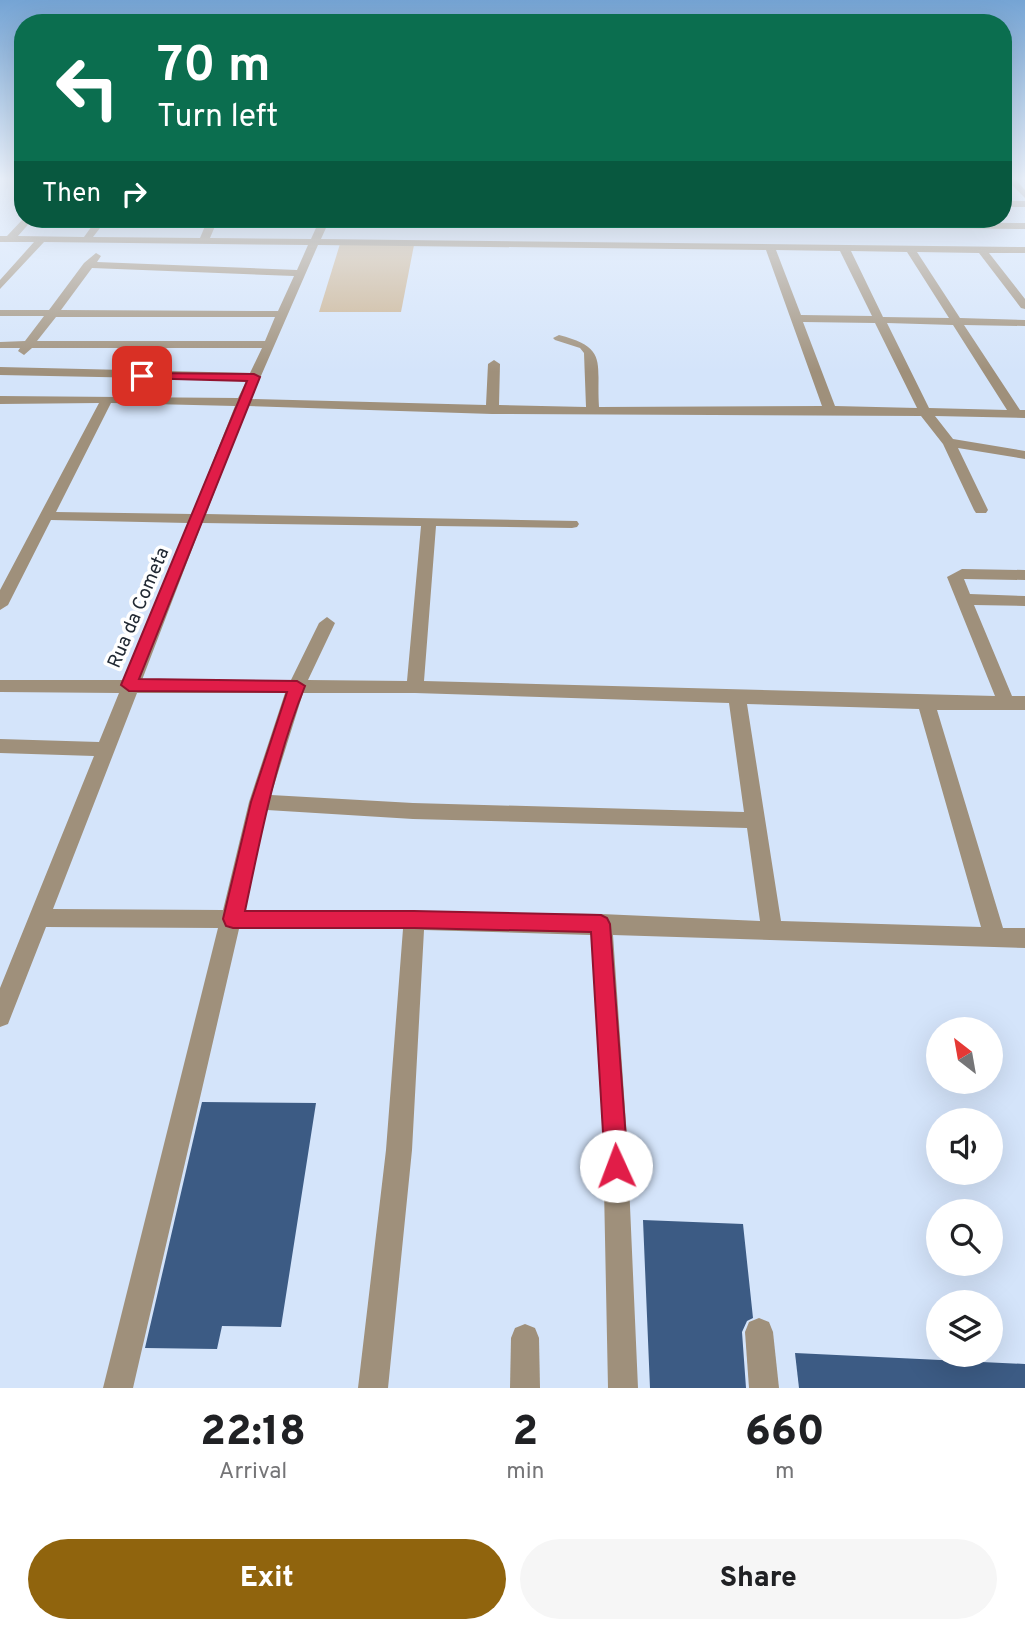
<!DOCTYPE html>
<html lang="en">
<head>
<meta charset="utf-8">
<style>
	body { margin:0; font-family:Overpass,sans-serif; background:#f6f6f6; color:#202124; height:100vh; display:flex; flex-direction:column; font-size:26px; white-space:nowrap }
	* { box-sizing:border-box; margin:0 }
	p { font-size:23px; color:#757577 }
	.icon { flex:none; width:38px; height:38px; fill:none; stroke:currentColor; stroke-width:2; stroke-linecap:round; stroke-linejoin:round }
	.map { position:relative; height:1388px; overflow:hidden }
	.sheet { display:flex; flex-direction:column; background:#fff; flex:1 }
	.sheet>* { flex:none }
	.top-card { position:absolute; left:14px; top:14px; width:998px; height:214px; border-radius:28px; box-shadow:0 7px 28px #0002; background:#0b6e4f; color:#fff; overflow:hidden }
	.needle { width:46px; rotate:329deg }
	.buttons { position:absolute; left:926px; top:1017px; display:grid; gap:14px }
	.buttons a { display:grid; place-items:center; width:77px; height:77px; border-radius:50%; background:#fff; box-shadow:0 7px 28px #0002; font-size:35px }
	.pin { position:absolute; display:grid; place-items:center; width:60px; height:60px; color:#fff; margin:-30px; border-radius:14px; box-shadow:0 4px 10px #0006 }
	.me { position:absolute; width:77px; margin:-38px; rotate:358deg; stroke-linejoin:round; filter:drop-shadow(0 0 5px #0008) }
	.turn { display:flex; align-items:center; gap:24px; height:147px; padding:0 28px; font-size:32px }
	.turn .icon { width:91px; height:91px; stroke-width:2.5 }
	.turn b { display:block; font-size:49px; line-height:60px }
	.then { display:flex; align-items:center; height:66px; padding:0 28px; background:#0003; gap:14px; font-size:26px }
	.eta { display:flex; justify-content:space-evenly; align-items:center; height:119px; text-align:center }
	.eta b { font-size:42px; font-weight:800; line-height:49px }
	.action { display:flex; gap:14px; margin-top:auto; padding:14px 28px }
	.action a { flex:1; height:80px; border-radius:42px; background:#90640d; color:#fff; font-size:28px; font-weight:800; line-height:80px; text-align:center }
	.action a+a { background:#f6f6f6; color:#202124 }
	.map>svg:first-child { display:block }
	.green { fill:#cab290 }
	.building { fill:#3c5b84 }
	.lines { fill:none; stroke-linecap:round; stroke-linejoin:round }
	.minor { fill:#9f907b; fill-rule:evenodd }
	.route { fill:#e11d48; stroke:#92132f; stroke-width:2 }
	.labels { text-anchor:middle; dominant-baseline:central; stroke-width:7; stroke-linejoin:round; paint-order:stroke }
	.street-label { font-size:19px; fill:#212933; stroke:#fff }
</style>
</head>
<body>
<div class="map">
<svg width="1025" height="1388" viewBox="0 0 1025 1388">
	<rect width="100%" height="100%" fill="#d4e4fa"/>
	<!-- green -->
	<polygon class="green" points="340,244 414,245 401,312 319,312"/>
	<!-- building -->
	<g class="building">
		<polygon points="202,1102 316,1103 281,1327 222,1326 217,1349 145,1348"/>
		<polygon points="643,1220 743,1224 753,1318 747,1321 742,1332 746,1388 650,1388"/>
		<polygon points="795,1353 1025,1364 1025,1388 799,1388"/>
	</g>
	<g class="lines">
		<!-- minor -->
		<g class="minor">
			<polygon points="1005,178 1014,178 1025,190 1025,198"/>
			<rect x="1003" y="201" width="22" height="6"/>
			<path d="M23,219h10l-15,17 66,1 13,-18h10l-14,18 107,1 8,-19h10l-8,19 101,1 9,-20h10l-9,20 704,8v6h-36l36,46v10l-4,-1 -42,-55 -62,-1 43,66 65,2v6l-61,-1 56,85h5v8l-90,-2 18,23 72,12v8l-67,-11 30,62 -2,3h-10l-2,-3 -31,-66 -22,-28 -429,-2 -244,-8 -42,108 371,7 2,3 -2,3 -5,1 -136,-2 -12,155 571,15 -48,-119 15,-8 63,1v10l-61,-1 6,15 55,2v10l-51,-1 38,91h13v14h-88l66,218h22v20l-412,-13 14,203 11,250h-30l-5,-250 -12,-203 -167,-5 -12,220 -24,238h-30l28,-238 17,-221h-164l-106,459h-30l115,-460 -172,-1 -38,97 -8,3v-39l94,-232 -94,-3v-14l99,3 20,-49 -119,-1v-12h124l64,-157 -137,-3 -43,85 -8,5v-20l99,-187 -99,1v-8l238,2 9,-18 -247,-5v-8l250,6 12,-25h-230l-8,7 -6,-4 2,-3h-20v-6l25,-1 19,-25h-44v-6h49l35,-47 12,-10 5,3 -4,6 200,8 11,-25 -264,-3 -44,47v-9l34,-38h-34v-6h7zM318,245l448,5 56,156 -223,1c-3,-45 10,-59 -40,-72l-6,3 2,2 25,8 4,5 2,54 -87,-2 1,-41 -6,-4 -6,4 -2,41 -235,-6zM776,250l64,1 32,65 -71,-1zM851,251l56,1 42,66 -66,-1zM92,268l202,8 -16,35 -217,-1zM56,317h219l-10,24h-228zM803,322l72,1 42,85 -82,-2zM887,323l66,2 54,85 -78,-2zM111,403l124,3 -43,108 -136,-2zM202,523l219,3 -14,155 -99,-1 27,-57 -8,-6 -8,6 -28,57h-149zM137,693h148l-36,109 -26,108 -170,-1zM303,693h112l314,10 15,109 -331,-9 -142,-8zM747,704l172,5 62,218 -200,-6zM267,810l146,9 334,9 13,93 -159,-7 -357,-4z"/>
			<polygon points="690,220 1025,223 1025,229 687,225 685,223"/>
			<polygon points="759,1318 769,1322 773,1332 779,1388 749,1388 745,1332 749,1322"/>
			<polygon points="525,1324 535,1328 539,1338 540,1388 510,1388 511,1338 515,1328"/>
		</g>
	</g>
	<!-- sky -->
	<linearGradient id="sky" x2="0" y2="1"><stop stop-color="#75a4d4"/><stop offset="0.48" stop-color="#ecf3fd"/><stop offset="1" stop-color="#ecf3fd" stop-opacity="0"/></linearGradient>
	<rect width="1025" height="372" fill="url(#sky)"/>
	<!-- route -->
	<path class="route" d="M142,373l112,1 6,3 -121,302 158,2 8,5c-29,72 -44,149 -60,225h169l187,4 6,3 3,6 18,242 -4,8 -8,3 -8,-3 -3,-8 -14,-234 -177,-4h-181l-7,-2 -3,-7 28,-117 36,-110 -158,-1 -8,-6 126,-304 -109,-3v-4z"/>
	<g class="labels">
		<!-- street labels -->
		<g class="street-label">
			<text transform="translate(139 608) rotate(-67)">Rua da Cometa</text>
		</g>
	</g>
</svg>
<div class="buttons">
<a><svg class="needle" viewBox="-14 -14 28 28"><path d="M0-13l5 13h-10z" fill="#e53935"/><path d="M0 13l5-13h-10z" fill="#757577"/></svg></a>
<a><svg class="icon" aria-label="sound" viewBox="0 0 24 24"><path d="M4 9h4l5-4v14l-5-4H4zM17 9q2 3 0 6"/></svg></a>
<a><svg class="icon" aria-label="search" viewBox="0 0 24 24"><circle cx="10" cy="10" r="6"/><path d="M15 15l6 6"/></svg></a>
<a><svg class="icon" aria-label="layers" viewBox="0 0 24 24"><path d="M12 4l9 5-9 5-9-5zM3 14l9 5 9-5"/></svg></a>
</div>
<div class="pin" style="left:142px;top:376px;background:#d93025"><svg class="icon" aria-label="arrive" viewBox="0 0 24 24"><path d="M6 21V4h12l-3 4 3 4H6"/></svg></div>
<svg class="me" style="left:616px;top:1166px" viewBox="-20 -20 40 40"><circle r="19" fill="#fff"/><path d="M0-13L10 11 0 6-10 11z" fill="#e11d48"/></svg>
<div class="top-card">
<div class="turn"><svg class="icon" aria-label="left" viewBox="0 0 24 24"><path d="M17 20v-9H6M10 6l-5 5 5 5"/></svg><div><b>70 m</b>Turn left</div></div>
<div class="then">Then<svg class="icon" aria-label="right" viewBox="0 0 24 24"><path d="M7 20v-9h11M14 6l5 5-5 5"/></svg></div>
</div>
</div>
<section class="sheet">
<div class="eta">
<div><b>22:18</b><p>Arrival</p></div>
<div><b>2</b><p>min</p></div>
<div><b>660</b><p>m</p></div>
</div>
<div class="action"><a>Exit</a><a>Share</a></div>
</section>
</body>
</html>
